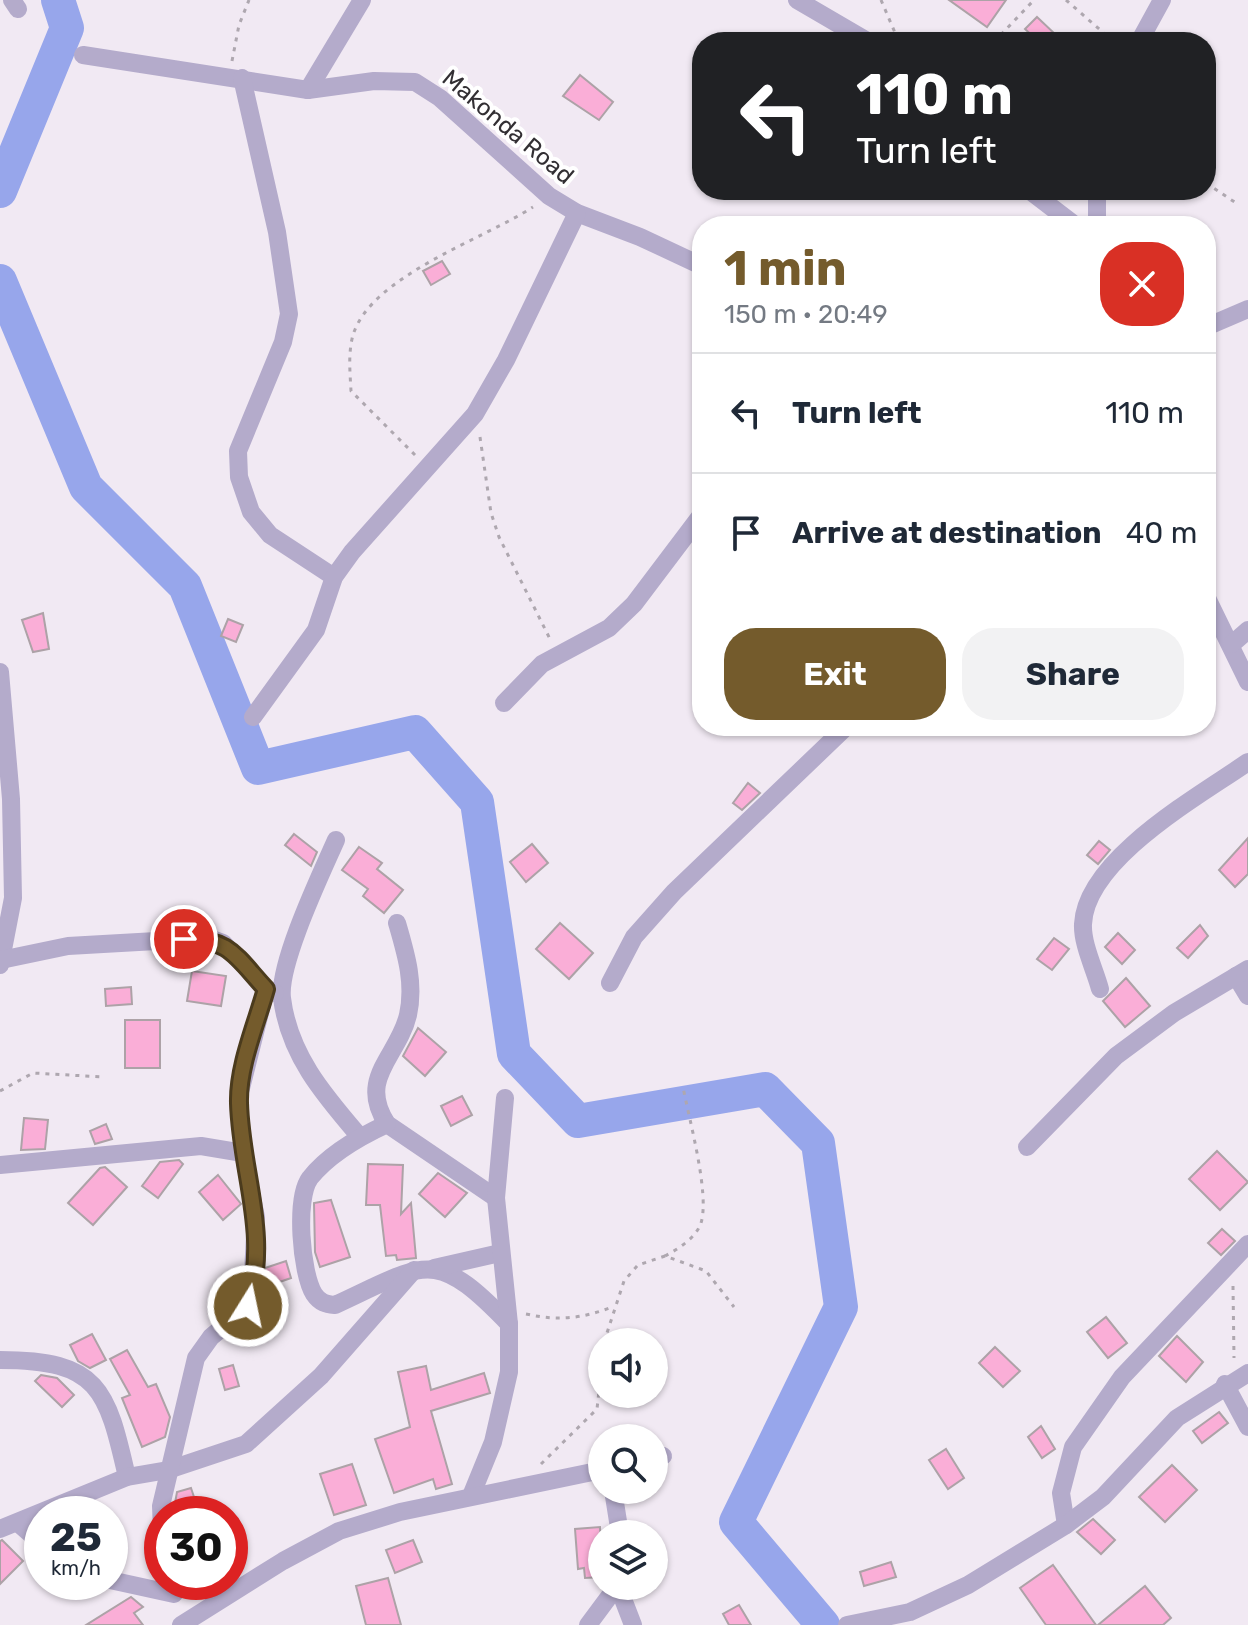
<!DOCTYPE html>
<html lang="en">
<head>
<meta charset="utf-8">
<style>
	body { margin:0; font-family:Rubik,sans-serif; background:#f2f2f3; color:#1f2937; height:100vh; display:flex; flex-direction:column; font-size:30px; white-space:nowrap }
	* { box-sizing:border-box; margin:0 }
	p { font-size:26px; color:#747a83 }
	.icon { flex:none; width:44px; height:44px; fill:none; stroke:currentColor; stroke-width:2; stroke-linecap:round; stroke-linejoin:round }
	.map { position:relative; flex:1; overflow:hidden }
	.panel { position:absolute; left:692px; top:216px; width:524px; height:520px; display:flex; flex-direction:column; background:#fff; border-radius:32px; box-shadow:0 2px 6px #0004 }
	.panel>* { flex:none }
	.banner { position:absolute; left:692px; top:32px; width:524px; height:168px; border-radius:32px; box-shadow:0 2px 6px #0004; background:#202124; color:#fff; overflow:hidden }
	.tools { position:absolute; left:588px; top:1328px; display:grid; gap:16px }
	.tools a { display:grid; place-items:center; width:80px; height:80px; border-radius:50%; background:#fff; box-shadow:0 2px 6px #0004; font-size:40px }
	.speed { position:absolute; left:24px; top:1496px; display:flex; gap:16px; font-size:40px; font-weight:700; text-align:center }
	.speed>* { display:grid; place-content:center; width:104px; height:104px; border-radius:50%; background:#fff; box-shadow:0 2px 6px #0004; line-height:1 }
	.speed small { font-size:20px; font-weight:400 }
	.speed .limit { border:12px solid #d22; background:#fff; color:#111 }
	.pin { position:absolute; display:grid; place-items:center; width:68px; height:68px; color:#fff; margin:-34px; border:4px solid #fff; border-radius:50%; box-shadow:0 2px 8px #0007 }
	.me { position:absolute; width:88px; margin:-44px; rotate:10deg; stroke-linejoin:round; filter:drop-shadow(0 0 6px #0008) }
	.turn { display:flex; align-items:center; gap:28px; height:168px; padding:0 32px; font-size:36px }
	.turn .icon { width:104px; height:104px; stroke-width:2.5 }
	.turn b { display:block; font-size:56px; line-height:68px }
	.round { display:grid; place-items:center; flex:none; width:84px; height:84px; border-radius:32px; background:#f2f2f3 }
	.summary { display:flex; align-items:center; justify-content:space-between; height:136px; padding:0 32px }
	h1 { font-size:48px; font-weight:700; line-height:60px; color:#745b2c }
	.button { display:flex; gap:16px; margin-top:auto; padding:16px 32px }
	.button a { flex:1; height:92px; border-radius:32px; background:#745b2c; color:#fff; font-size:32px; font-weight:700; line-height:92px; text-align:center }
	.button a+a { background:#f2f2f3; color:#1f2937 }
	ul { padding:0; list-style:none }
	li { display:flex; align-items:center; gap:24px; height:120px; padding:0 32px; border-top:2px solid #e0e1e3 }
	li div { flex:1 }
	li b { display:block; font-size:30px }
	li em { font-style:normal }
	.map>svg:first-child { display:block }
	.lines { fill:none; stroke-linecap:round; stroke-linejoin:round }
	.river { stroke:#97a6eb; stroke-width:34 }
	.building { fill:#faaed7; stroke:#ada2a7; stroke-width:2 }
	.path { stroke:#aea7af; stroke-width:3; stroke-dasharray:4 6; stroke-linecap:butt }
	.street { stroke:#b4abcb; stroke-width:18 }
	.route-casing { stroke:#4b3b1d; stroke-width:20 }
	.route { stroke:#745b2c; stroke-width:14 }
	.labels { text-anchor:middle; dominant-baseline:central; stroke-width:8; stroke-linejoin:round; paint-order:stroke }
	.street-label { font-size:24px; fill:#322f33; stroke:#fff }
</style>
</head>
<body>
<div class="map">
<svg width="1248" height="1625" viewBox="0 0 1248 1625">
	<rect width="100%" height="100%" fill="#f1e9f3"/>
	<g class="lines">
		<!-- river -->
		<g class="river">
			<polyline points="0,191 67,28 58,0"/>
			<polyline points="0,281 86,487 185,586 258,768 415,732 477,802 514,1054 578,1121 765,1089 818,1143 841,1307 736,1522 823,1625"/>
		</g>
	</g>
	<!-- building -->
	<g class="building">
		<polygon points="949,0 1006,0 987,27"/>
		<polygon points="1037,17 1055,34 1048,42 1039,42 1025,29"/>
		<polygon points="580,75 613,102 599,120 563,96"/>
		<polygon points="442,261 450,274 431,285 423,271"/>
		<polygon points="43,613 49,649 33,652 22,620"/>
		<polygon points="228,619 243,625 236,642 221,636"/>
		<polygon points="748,783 760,793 742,810 733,803"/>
		<polygon points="294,834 317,852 311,866 285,845"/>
		<polygon points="1248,838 1248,874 1235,887 1219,870"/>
		<polygon points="1099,841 1110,850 1098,864 1087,855"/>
		<polygon points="532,844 548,863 526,882 510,862"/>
		<polygon points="359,847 382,863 377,869 403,890 384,913 363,896 368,889 342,870"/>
		<polygon points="560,923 593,953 569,979 536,949"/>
		<polygon points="1200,925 1208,936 1188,958 1177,948"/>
		<polygon points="1118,933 1135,950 1122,964 1105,947"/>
		<polygon points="1054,938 1069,949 1052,970 1037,959"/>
		<polygon points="192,971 226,976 221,1006 187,1001"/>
		<polygon points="1126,978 1150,1006 1125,1027 1103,1001"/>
		<polygon points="131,987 132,1004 106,1006 105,989"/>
		<rect x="125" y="1020" width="35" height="48"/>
		<polygon points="418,1028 446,1052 425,1076 403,1056"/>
		<polygon points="462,1096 472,1115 451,1126 441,1106"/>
		<polygon points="24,1118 48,1120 45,1149 21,1150"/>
		<polygon points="106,1124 112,1139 95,1144 90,1131"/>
		<polygon points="1217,1151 1248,1182 1220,1210 1189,1179"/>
		<polygon points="179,1160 183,1164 158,1198 142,1186 160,1162"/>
		<polygon points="368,1164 403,1165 401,1214 411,1203 416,1258 397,1260 396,1255 386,1256 380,1205 366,1205"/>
		<polygon points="105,1167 127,1187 93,1225 68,1203 100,1168"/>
		<polygon points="438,1173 467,1193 445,1217 419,1194"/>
		<polygon points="218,1175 241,1204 223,1220 199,1192"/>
		<polygon points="331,1200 350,1257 320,1267 315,1252 314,1203"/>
		<polygon points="1222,1229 1235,1241 1221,1255 1208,1243"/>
		<polygon points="286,1261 291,1278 265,1287 265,1268"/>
		<polygon points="1106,1317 1127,1343 1108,1358 1087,1332"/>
		<polygon points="92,1334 106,1360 90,1368 78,1361 70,1345"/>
		<polygon points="1177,1336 1203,1362 1186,1382 1159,1356"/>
		<polygon points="995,1347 1020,1371 1003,1387 979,1363"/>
		<polygon points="127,1350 148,1387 156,1384 170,1417 165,1437 142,1447 122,1398 130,1395 110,1359"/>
		<polygon points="233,1365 239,1386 225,1390 219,1369"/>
		<polygon points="426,1366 431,1390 484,1373 490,1393 431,1411 452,1484 436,1489 433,1479 394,1493 375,1439 410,1427 398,1372"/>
		<polygon points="41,1375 57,1378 74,1395 62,1407 35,1381"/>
		<polygon points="1219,1412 1228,1423 1202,1443 1193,1431"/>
		<polygon points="1041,1426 1055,1449 1042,1458 1028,1437"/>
		<polygon points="946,1449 964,1478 948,1489 929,1460"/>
		<polygon points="352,1464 366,1505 334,1515 320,1474"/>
		<polygon points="1172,1465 1197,1490 1165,1522 1139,1497"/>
		<polygon points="191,1488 198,1509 173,1514 177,1492"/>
		<polygon points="1093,1519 1115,1540 1101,1554 1077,1532"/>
		<polygon points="600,1527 602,1577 585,1578 584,1568 578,1569 575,1529"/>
		<polygon points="2,1540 23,1561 0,1584 0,1541"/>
		<polygon points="413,1540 422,1562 395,1573 386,1550"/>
		<polygon points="891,1562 896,1577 864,1586 860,1572"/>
		<polygon points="1053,1565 1096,1625 1046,1625 1020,1588"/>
		<polygon points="388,1578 401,1625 366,1625 356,1586"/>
		<polygon points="1145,1586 1171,1618 1163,1625 1098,1625"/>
		<polygon points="131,1597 143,1607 134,1613 143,1625 86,1625"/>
		<polygon points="739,1605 751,1625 729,1625 723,1614"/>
	</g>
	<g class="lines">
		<!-- path -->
		<g class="path">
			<polyline points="881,0 899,42"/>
			<polyline points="1066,0 1114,42"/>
			<polyline points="994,42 1034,0"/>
			<polyline points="232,61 239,25 249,0"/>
			<polyline points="1206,183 1236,203"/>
			<polyline points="480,437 491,513 499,537 550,639"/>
			<path d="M415,455l-64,-64c-1,-19 -3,-38 2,-56 18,-59 131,-96 180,-128"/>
			<polyline points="0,1091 33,1073 104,1077"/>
			<path d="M665,1256c13,-7 31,-18 36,-33 9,-29 -12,-104 -18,-136"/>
			<polyline points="1233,1286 1234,1358"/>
			<path d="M526,1314c32,7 55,5 86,-7"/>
			<polyline points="604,1342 624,1281 638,1265 665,1256 706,1271 734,1307"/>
			<polyline points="541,1464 597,1409 602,1363"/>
		</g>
		<!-- street -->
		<g class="street">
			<polyline points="12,0 18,9"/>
			<polyline points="797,0 869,42"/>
			<polyline points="1139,42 1162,0"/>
			<polyline points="83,55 308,90 374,81 415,82 440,98 549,196 577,213 640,237 702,266"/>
			<polyline points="242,78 277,232 289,314 283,342 238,451 239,477 251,512 270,535 334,577"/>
			<polyline points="308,90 362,0"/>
			<polyline points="1029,190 1076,226"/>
			<polyline points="1097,190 1097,226"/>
			<polyline points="1206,327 1248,309"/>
			<polyline points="1206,596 1248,682"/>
			<polyline points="1232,644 1248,630"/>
			<polyline points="0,672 11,799 13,898 0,965"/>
			<polyline points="504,703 542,664 609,628 634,604 702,514"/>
			<polyline points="253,717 316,630 334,577 352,552 475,414 506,360 577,213"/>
			<path d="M336,840c-15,34 -58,124 -54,158 7,57 42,97 78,139"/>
			<path d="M397,923c9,31 18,60 11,92 -10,42 -51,63 -21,109l109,74"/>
			<polyline points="1,960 68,946 209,938 223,943 266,989 275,993"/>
			<polyline points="1236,976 1248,996"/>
			<polyline points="610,983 634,937 674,892 847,726"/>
			<path d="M1100,989c-5,-19 -18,-45 -17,-65 3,-65 116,-128 165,-162"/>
			<path d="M387,1124c-28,13 -58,30 -77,54 -15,20 -9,95 4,116 6,9 12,10 21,11 91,-42 99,-59 174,19"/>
			<polyline points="1027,1147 1116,1056 1174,1013 1248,969"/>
			<polyline points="0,1165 201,1146 243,1153"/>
			<polyline points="434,1268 500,1253"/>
			<path d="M0,1360c99,0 107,29 127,117"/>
			<polyline points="1225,1384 1248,1427"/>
			<polyline points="654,1458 663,1456"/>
			<polyline points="613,1490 620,1534"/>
			<polyline points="471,1496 493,1442 509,1372 509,1324 496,1198 505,1098"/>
			<polyline points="18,1523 42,1544"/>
			<polyline points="1066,1525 1061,1493 1073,1447 1122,1377 1248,1244"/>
			<polyline points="0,1529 127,1477 168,1470 246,1444 321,1376 414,1270"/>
			<polyline points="162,1529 161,1506 196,1358 211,1337 248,1306 252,1292 256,1217 243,1153 238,1100 266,989"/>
			<polyline points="110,1580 174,1594"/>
			<polyline points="618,1586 633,1625"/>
			<polyline points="181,1625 283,1561 339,1531 400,1512 602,1470"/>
			<polyline points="588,1625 617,1586"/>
			<polyline points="847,1625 910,1612 968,1585 1066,1525 1103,1497 1177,1418 1248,1373"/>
		</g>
	</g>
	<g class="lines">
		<!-- route casing -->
		<g class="route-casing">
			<path id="route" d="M184,939c46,-1 53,19 82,50 -10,36 -28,77 -27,114 2,71 31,130 9,203"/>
		</g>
		<!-- route -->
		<use href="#route" class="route"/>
	</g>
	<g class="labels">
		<!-- street labels -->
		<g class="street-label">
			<text transform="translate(508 127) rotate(40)">Makonda Road</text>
		</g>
	</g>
</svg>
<div class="tools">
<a><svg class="icon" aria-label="sound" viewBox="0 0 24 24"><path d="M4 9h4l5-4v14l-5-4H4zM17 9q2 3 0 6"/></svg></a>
<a><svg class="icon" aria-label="search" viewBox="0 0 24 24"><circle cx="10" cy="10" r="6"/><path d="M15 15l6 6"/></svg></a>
<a><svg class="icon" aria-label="layers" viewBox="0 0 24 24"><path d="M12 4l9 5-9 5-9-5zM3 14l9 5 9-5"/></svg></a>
</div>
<div class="speed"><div>25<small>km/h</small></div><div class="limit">30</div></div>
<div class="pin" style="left:184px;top:939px;background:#d93025"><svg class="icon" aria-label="arrive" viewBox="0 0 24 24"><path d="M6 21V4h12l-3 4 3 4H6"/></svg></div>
<svg class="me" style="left:248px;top:1306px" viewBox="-20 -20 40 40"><circle r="17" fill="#745b2c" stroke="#fff" stroke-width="3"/><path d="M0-11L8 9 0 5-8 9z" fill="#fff"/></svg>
<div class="banner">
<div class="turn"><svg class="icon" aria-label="left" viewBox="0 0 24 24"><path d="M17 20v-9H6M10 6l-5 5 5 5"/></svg><div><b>110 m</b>Turn left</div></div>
</div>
<section class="panel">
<div class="summary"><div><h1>1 min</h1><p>150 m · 20:49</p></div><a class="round" style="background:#d93025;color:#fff"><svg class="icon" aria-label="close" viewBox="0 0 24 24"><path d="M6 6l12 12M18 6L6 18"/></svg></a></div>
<ul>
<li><svg class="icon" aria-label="left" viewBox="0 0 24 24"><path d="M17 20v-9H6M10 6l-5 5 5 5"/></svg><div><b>Turn left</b></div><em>110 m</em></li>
<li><svg class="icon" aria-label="arrive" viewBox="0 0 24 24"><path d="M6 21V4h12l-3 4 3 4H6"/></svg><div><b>Arrive at destination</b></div><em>40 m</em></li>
</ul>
<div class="button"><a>Exit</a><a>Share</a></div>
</section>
</div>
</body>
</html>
